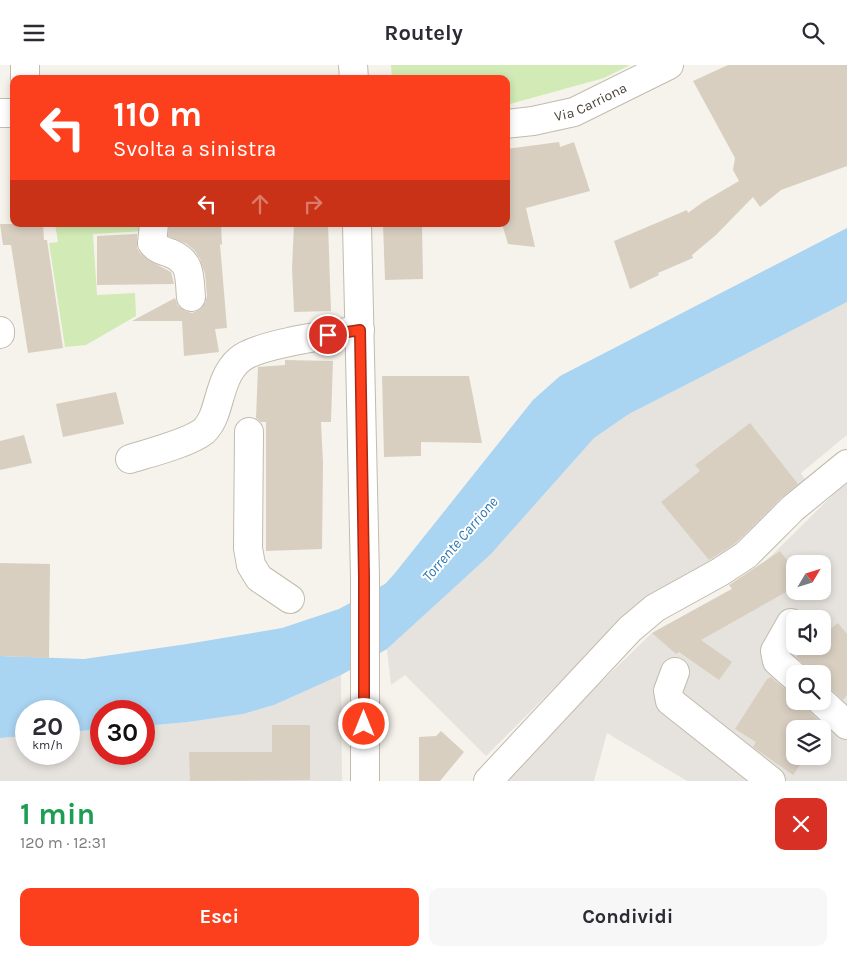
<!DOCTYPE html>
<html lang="it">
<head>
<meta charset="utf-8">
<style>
	body { margin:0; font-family:Karla,sans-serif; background:#f7f7f7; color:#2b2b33; height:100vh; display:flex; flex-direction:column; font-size:19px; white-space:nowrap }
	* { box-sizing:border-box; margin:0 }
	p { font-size:16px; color:#7c7c81 }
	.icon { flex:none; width:28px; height:28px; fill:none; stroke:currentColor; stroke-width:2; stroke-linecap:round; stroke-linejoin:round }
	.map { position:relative; height:716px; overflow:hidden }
	.side { display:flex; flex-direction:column; background:#fff; flex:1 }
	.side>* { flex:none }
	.guide { position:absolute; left:10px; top:10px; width:500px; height:152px; border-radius:10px; box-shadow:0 2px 8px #0003; background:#fc3f1d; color:#fff; overflow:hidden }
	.needle { width:32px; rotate:52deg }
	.buttons { position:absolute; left:786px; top:490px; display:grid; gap:10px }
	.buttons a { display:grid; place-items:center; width:45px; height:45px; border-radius:10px; background:#fff; box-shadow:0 2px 8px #0003; font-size:25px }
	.speed { position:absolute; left:15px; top:635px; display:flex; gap:10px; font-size:25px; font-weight:700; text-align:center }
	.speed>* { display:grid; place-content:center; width:65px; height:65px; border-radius:50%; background:#fff; box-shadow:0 2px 8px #0003; line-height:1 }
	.speed small { font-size:12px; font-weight:400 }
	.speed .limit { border:8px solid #d22; background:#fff; color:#111 }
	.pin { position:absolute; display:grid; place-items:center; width:42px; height:42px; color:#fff; margin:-21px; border:2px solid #fff; border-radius:50%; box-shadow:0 1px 5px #0007 }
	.me { position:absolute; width:55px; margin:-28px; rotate:0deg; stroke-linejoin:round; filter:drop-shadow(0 0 4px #0008) }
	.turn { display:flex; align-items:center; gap:18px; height:105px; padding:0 20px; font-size:22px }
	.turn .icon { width:65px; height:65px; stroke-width:2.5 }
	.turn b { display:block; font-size:35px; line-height:42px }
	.lanes { display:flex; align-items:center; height:48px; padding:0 20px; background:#0003; justify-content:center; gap:25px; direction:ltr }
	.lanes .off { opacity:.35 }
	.round { display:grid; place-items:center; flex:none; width:52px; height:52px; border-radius:10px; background:#f7f7f7 }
	.overview { display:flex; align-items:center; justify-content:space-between; height:85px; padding:0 20px }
	h1 { font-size:30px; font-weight:700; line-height:38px; color:#1e9e55 }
	.cta { display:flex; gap:10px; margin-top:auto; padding:10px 20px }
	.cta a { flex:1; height:58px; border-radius:10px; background:#fc3f1d; color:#fff; font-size:20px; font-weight:700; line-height:58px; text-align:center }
	.cta a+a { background:#f7f7f7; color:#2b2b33 }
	header { display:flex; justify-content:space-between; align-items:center; height:65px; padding:0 20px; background:#fff; font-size:22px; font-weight:700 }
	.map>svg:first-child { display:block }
	.industrial { fill:#e6e2dd; fill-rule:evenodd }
	.green { fill:#d2eab5 }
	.water { fill:#a9d4f2 }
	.building { fill:#d8cfc1 }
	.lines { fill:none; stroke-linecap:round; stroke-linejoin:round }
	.minor-casing { stroke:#c2bbae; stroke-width:30 }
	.minor { stroke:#fff; stroke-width:28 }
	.route-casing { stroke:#a42913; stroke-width:12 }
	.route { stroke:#fc3f1d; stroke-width:9 }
	.labels { text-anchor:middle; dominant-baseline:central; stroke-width:4; stroke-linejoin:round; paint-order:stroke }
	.street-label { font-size:14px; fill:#4b4439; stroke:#fff }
	.water-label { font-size:15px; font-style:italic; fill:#2e7ab2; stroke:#fff }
</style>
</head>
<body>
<header><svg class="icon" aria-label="menu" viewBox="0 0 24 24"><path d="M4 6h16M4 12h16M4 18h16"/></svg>Routely<svg class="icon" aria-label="search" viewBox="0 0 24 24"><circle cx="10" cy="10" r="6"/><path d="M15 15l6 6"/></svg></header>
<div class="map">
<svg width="847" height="716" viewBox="0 0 847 716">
	<rect width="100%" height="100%" fill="#f6f3ec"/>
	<!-- industrial -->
	<g class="industrial">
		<polygon points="847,237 847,370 801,408 806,416 712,499 664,522 641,539 613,564 486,691 405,610 391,620 387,584 491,489 594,373 629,349"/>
		<path d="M847,416v300h-160l-80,-48 -13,48h-89l66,-70 81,-78 99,-55 15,-17zM795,499h27v27h-27zM795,554h27v27h-27zM795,609h27v27h-27zM795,664h27v27h-27z"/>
		<polygon points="341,610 342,716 0,716 0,673 26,671 26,689 69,689 69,667 101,664 101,689 144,689 144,661 188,657 243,649 274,640"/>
	</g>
	<!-- green -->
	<g class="green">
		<polygon points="391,0 630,0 604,13 506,40 506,14 392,14"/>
		<polygon points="55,159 147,159 146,166 93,169 97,230 135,228 136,251 86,280 65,282 49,178 58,177"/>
	</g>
	<!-- water -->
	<polygon class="water" points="847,163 847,237 629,349 594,373 491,489 387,584 341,610 274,640 243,649 188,657 144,661 144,646 101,646 101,664 69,667 69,646 26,646 26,671 0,673 0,591 84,594 187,579 282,563 339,544 385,519 395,508 533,335 560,311"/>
	<!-- building -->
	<g class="building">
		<polygon points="728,0 847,0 847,101 781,125 760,142 753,132 716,170 692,190 693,193 658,208 659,210 630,224 614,176 687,145 688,148 703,137 739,116 733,105 735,93 693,16"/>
		<polygon points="559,77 560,82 574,77 590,126 526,143 535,182 508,179 502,159 506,159 506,84"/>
		<polygon points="0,159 43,159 44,175 47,175 63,283 28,288 11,180 3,180"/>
		<polygon points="169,159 221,159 222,180 220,179 227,263 215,264 219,287 184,291 182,256 132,256 175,233 178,241 185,246 192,248 199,245 205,238 207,231 205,209 200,194 195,186 187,179 168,171"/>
		<polygon points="294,159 328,159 331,246 294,247 292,204"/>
		<polygon points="383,159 422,159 423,214 385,215"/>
		<polygon points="137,169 137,183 140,188 150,196 171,207 174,219 97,220 97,171"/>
		<polygon points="285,295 333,296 331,357 321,357 323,398 322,484 266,486 266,357 261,357 256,353 258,302 285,300"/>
		<polygon points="382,311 469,311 482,378 421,377 421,391 384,392"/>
		<polygon points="116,327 124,359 63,372 56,339"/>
		<polygon points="750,358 798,419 782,432 736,478 709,495 661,437 700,406 695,400"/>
		<polygon points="24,370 32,398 0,405 0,376"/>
		<polygon points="780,486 795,506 795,522 701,575 732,597 719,615 679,587 676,589 652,568 732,524 729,520"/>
		<polygon points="0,498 50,499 49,593 0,591"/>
		<polygon points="838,558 847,569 847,630 843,635 832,625 822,621 822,609 810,609 806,601 796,592 809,581 822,581 822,571"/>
		<polygon points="771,612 785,624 795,627 795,636 806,636 806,641 810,647 826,662 822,666 822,664 795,664 795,691 806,691 793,710 753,682 756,677 735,664 767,614"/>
		<polygon points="272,660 310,660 310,715 190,716 189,687 272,687"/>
		<polygon points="441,666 464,687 440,716 419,716 419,672 436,671"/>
	</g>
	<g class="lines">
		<!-- minor casing -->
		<g class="minor-casing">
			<g id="minor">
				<polyline points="25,0 25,14"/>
				<polyline points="353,0 354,14"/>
				<polyline points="0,48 14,48"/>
				<path id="s1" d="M506,59l27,-3 41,-9 95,-47"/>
				<path d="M154,159l-2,19c6,7 10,7 18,10 22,9 19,23 21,44"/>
				<polyline points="357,159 365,512 365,716"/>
				<polyline points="0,266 0,269"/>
				<polyline points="249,367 248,483 251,500 259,513 290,534"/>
				<path d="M130,394c19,-6 59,-16 74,-28 4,-4 8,-11 10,-16 7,-19 9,-41 25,-55 17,-16 95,-26 121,-30"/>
				<polyline points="791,558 775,586 777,596 795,612"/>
				<polyline points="675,607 668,626 670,636 771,716"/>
				<polyline points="821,636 847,660"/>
				<polyline points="488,716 630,564 655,543 720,507 746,490 793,443 847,399"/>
			</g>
		</g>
		<!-- minor -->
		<use href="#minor" class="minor"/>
	</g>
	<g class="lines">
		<!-- route casing -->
		<g class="route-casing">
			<polyline id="route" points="328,270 360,265 364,512 364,659"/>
		</g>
		<!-- route -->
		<use href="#route" class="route"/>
	</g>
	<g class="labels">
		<!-- street labels -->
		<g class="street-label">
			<text stroke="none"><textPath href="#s1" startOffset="88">Via Carriona</textPath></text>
		</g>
		<!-- water labels -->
		<g class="water-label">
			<text transform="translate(460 474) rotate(-49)">Torrente Carrione</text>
		</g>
	</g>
</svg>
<div class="buttons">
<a><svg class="needle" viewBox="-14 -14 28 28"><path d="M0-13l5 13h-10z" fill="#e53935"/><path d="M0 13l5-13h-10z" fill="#7c7c81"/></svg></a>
<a><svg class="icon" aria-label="sound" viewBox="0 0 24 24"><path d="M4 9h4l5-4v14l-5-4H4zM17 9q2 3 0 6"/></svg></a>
<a><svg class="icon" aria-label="search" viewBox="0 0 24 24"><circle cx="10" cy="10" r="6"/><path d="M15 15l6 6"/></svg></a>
<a><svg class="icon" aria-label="layers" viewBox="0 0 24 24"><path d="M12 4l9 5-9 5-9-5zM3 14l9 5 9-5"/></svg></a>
</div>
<div class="speed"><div>20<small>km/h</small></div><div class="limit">30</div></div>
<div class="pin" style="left:328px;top:270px;background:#d93025"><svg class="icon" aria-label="arrive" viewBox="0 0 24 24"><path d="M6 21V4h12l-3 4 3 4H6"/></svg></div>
<svg class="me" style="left:364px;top:659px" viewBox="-20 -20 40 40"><circle r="17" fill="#fc3f1d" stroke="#fff" stroke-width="3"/><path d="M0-11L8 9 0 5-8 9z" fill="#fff"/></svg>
<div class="guide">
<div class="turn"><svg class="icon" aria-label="left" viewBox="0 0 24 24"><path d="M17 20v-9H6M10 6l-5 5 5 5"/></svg><div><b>110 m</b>Svolta a sinistra</div></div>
<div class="lanes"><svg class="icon" aria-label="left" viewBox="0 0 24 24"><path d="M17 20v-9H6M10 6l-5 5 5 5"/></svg><svg class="icon off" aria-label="ahead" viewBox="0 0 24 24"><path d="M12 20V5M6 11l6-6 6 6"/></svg><svg class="icon off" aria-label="right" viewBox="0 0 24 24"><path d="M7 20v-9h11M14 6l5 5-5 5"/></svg></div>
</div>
</div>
<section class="side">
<div class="overview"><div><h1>1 min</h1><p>120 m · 12:31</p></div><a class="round" style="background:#d93025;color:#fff"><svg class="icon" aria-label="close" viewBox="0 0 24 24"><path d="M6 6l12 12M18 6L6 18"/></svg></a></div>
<div class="cta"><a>Esci</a><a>Condividi</a></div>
</section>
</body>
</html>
